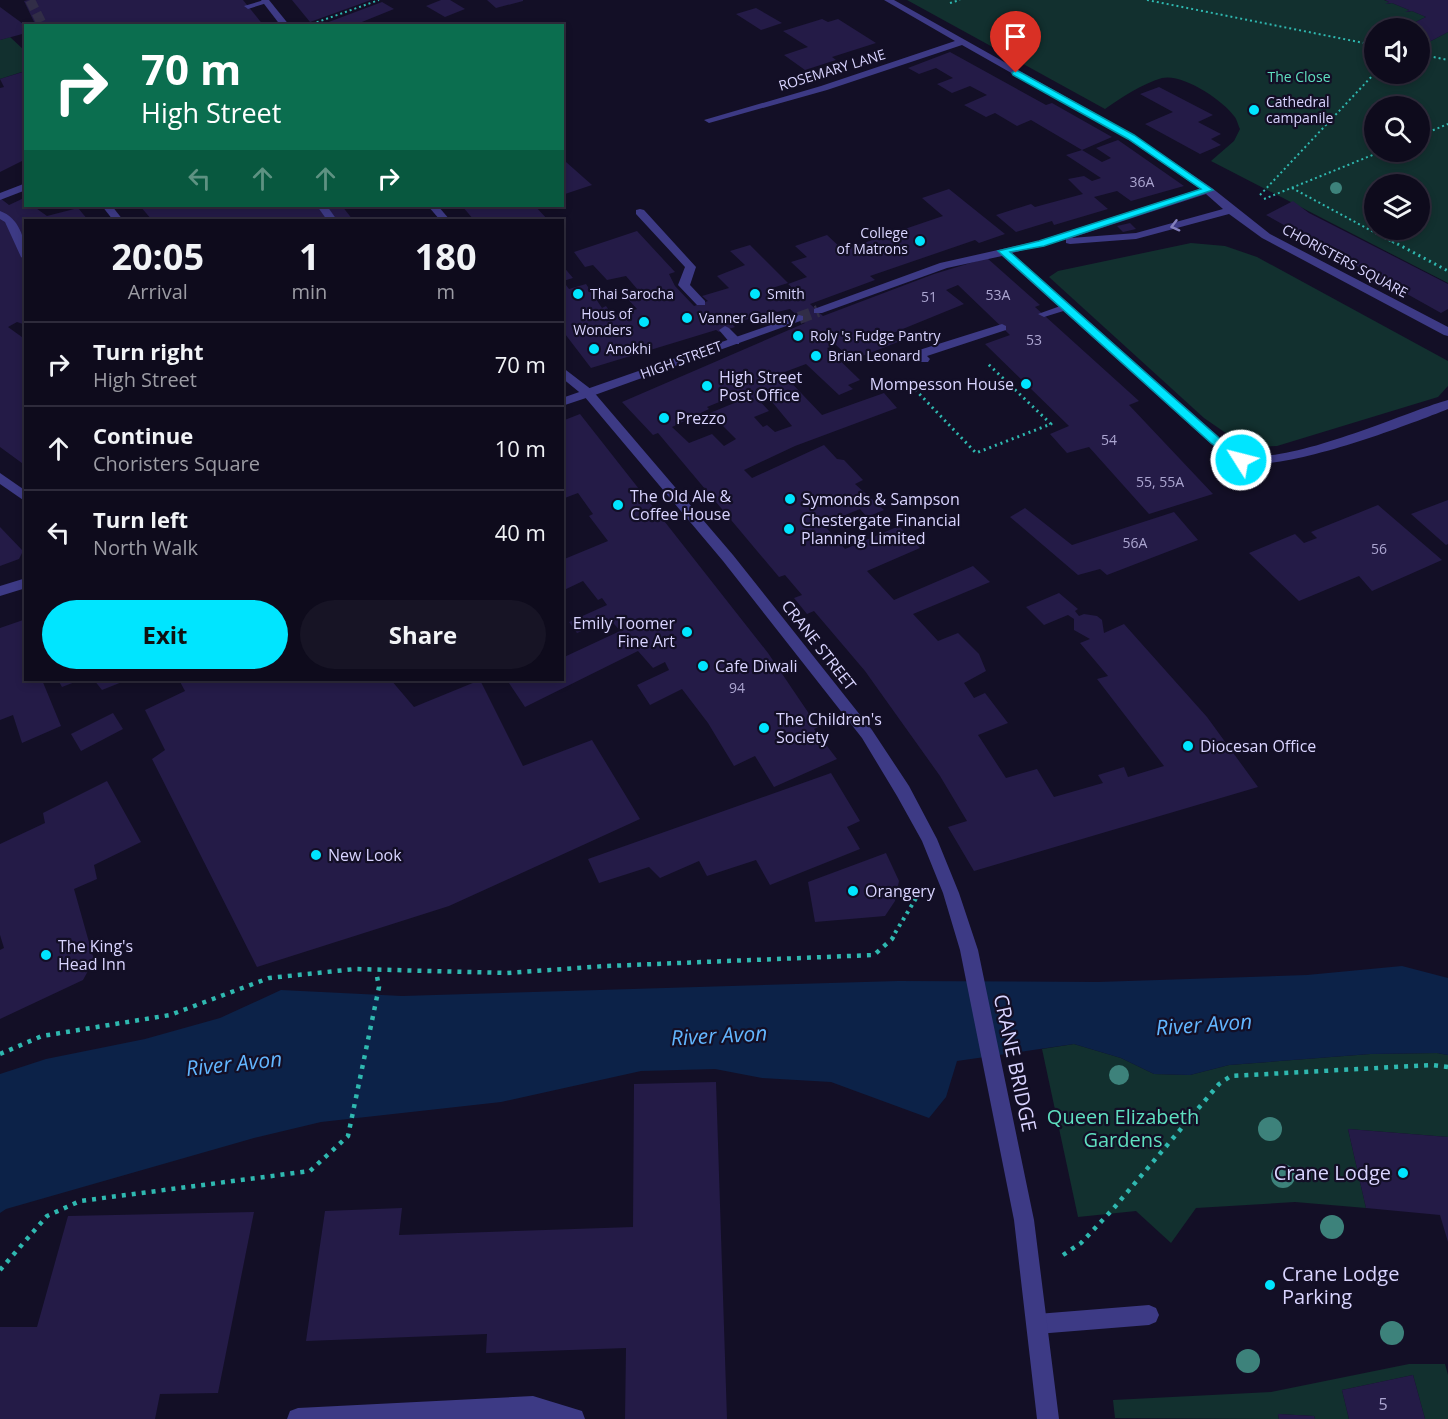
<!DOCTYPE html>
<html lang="en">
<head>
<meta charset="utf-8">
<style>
	:root { --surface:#0e0b1c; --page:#171425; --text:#f1f3f6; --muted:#9b9ba3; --line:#2e2b3b; --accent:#00e5ff }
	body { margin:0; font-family:"Open Sans",sans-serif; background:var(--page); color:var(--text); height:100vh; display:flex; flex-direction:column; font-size:22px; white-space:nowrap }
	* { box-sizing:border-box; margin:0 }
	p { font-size:20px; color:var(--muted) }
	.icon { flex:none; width:33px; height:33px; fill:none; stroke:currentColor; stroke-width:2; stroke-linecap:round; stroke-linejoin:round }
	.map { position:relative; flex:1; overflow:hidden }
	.panel { position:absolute; left:24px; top:219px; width:540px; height:462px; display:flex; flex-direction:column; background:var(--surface); border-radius:0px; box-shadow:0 3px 9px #0003,0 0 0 2px var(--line) }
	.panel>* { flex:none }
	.hud { position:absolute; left:24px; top:24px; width:540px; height:183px; border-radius:0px; box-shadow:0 3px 9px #0003,0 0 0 2px var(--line); background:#0b6e4f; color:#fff; overflow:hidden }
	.buttons { position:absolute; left:1364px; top:18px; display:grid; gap:12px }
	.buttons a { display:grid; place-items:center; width:66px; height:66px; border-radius:50%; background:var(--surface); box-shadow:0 3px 9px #0003,0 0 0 2px var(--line); font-size:30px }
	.pin { position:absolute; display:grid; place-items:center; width:51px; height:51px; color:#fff; margin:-62px -26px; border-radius:50% 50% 50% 0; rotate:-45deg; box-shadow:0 0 6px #0007 }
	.pin .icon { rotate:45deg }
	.me { position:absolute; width:66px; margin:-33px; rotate:306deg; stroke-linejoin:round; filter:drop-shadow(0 0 4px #0008) }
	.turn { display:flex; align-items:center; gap:21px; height:126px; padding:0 18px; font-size:27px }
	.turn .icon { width:78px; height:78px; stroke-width:2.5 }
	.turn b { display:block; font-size:42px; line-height:51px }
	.lanes { display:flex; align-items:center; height:57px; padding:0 18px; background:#0003; justify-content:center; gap:30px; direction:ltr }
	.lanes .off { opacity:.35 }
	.eta { display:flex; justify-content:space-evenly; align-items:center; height:102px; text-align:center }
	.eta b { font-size:36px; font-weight:700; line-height:42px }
	.button { display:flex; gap:12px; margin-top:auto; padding:12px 18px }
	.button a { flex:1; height:69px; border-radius:36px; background:var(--accent); color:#111; font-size:24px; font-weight:700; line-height:69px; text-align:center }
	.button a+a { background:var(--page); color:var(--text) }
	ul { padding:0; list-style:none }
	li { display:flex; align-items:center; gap:18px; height:84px; padding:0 18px; border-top:2px solid var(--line) }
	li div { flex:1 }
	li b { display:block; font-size:22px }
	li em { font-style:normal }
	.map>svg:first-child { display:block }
</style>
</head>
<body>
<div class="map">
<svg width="1448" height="1419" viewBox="0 0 1448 1419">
	<rect width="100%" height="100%" fill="#130f26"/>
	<g fill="#12302f" fill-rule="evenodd">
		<path d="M907 0H1384L1389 2 1386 4 1392 3 1409 10 1406 12 1412 11 1426 17 1403 28H1374V74H1419V38L1429 42 1448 32V283L1211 161 1234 141 1240 129C1238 125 1237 119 1234 116 1223 100 1182 73 1162 78 1142 84 1122 97 1105 109ZM1374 106H1419V152H1374ZM1374 184H1419V230H1374Z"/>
		<path d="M10 37 25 51V71L0 79V40Z"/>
		<path d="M1191 243 1225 246 1257 257 1448 361V386L1438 397 1277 446 1256 447 1233 438 1204 418 1049 277 1058 271Z"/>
		<path d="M1074 1044 1121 1058 1154 1074 1190 1075 1229 1065 1370 1054 1437 1053 1448 1055V1137L1348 1129 1366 1208 1295 1202 1196 1208 1171 1243 1136 1211 1078 1217 1042 1049Z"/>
		<path d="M1409 1364H1445L1448 1375V1419H1425L1413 1375 1342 1390 1349 1419H1315L1314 1416 1278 1414 1279 1419 1115 1418 1113 1400 1271 1392Z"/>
	</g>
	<path fill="#0c2248" d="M1402 966 1448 978V1055L1437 1053 1370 1054 1229 1065 1190 1075 1154 1074 1121 1058 1074 1044 957 1061 946 1097 929 1118 831 1082 762 1078 715 1069 641 1071 501 1102 321 1122 254 1138 6 1209 0 1213V1074L46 1059 145 1039 220 1018 281 990 402 996 898 981 1098 982 1307 975Z"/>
	<g fill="#241b47" fill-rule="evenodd">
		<path d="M28 0H243L264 26H36L24 1Z"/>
		<path d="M292 0H371L310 22Z"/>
		<path d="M441 0H450L465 9 445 17 426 6Z"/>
		<path d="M487 0H523V1L496 8Z"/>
		<path d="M1385 0H1448V32L1429 42 1419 38V28H1403L1426 17 1412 11 1405 12 1409 10 1392 3 1385 4 1389 2Z"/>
		<path d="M382 2 394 9 352 26H318Z"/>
		<path d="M0 7 26 26V33L0 40Z"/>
		<path d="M756 8 782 23 761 30 736 14Z"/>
		<path d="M822 19 828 22 838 19 876 43 832 57 836 60 805 70 784 55 808 47 783 31Z"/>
		<path d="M950 52 1046 105 1052 103 1112 137 1082 150 1031 120 1017 126 995 113 986 117 964 105 987 95 970 86 952 93 937 84 953 78 936 68 919 74 908 68Z"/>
		<path d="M26 71V159L0 172V88L4 87 0 79Z"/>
		<path d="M1159 87 1213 115 1198 122 1221 134 1211 139 1221 145 1200 154 1145 124 1173 112 1140 94Z"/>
		<path d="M1118 140 1184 186 1131 201 1117 191 1094 197 1108 209 1054 225 1052 221 1016 232 996 215 1031 204 1035 207 1083 194 1068 179 1084 176 1092 181 1101 178 1066 155 1082 150 1102 162 1111 158 1096 148Z"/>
		<path d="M566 162 592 185 562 195V164Z"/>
		<path d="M949 189 1005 234 979 243 975 240 870 276 875 280 810 304 823 316 934 274 987 258 1040 305 1035 307 1139 401 1129 405 1213 494 1149 514 1089 447 1067 453 1050 434 1069 426 985 344 1010 335 958 285 946 290 964 304 888 335 898 342 852 360 836 345 827 348 860 380 848 385 853 389 839 395 806 364 782 373 822 415 884 393 897 408 795 446 744 470 752 478 824 445 837 459 844 460 863 480 855 484 884 510 867 517 860 509 823 524 845 549 899 526 920 548 867 571 894 600 973 566 990 582 913 614 938 641 958 633 979 654 986 671 964 683 974 698 985 693 1008 723 978 735 1006 778 1037 769 1054 797 1103 783 1098 775 1124 767 1128 777 1164 766 1097 679 1108 676 1080 643 1090 639 1074 630V619L1068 615 1044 625 1026 607 1059 593 1078 609 1075 611 1079 616 1084 614 1097 616 1102 620 1104 633 1124 624 1207 717 1258 787 974 871 948 827 967 821 940 776 865 671 814 611 807 614 794 598 802 595 785 575 779 577 658 433 653 435 622 402 805 323 790 309 777 312 775 311 732 324 735 327 719 332 716 330 591 368 562 330V265L573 278 563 281 569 289 586 284 602 308 606 306 613 316 637 309 624 295 638 290 626 276 607 280 593 265 585 267 574 252 637 231 675 272 669 274 675 286 694 306 708 301 702 296 729 288 717 276 745 265 730 251 750 245 788 283 769 289 780 300 798 293 788 284 807 277 791 262 807 257 795 246 827 235 843 250 943 216 922 198ZM763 391 792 426 775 432 767 425 763 427 754 417 769 411 754 395ZM734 396 739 401 710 413 736 439 724 446 712 434 689 443 672 427 709 409 707 407Z"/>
		<path d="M0 198 9 205 24 198 26 206H33L47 216 78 208 88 220H26V325L17 322 8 327 26 340V466L0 447Z"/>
		<path d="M1293 201 1309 213 1448 284V309L1441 313 1266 215Z"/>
		<path d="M140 206H342L353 220H152Z"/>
		<path d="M462 206H535L548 220H474Z"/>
		<path d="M1130 223 1136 229 1123 232 1117 226Z"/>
		<path d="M580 414 768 653 818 727 814 729 837 759 774 787 755 756 734 766 708 723 682 689 650 705 637 685 669 670 665 662 653 668 638 651 525 707 509 683 516 680H562V658L620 631 610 619 577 633 569 622 607 605 602 598 598 600 583 581 562 591V560L608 541 589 516 593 514 578 493 562 499V421Z"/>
		<path d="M1448 500V544L1446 545 1411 514Z"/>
		<path d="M1378 505 1442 560 1372 591 1359 576 1299 601 1249 553 1295 534 1304 543 1317 538 1311 532Z"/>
		<path d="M1025 508 1072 545 1174 512 1198 540 1107 575 1100 569 1078 575 1010 517Z"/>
		<path d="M0 527 23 551 19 559 0 566Z"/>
		<path d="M26 619V680H42L61 726 22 743 13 715 0 720V628Z"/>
		<path d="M58 680H80L62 687Z"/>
		<path d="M94 680H127L102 690Z"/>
		<path d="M179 680H391L414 707 480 680 523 766 592 740 640 819 449 906 257 967 152 759 165 750 145 710 185 691Z"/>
		<path d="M113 713 123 729 81 751 71 734Z"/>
		<path d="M831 773 860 821 847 827 860 849 770 885 756 860 707 876 699 861 660 878 649 867 599 883 588 859Z"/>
		<path d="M107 781 141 842 94 865 97 879 74 889 94 960 83 980 0 1019V950L4 948 0 935V844L45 823 43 813Z"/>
		<path d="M886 853 899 881 895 901 885 916 815 922 808 882Z"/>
		<path d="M716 1082 727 1419H625L626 1348 486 1353 487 1334 306 1341 325 1211 402 1208 399 1235 633 1227 634 1084Z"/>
		<path d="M1348 1129 1448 1137V1242L1440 1215 1366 1208Z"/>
		<path d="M254 1212 218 1393 160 1394 155 1419H0V1327H37L68 1216Z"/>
		<path d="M1413 1375 1425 1419H1349L1342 1390Z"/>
		<path d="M1278 1414 1314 1416 1315 1419H1279Z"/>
	</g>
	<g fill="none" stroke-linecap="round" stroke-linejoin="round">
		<path stroke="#312d47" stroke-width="10" stroke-dasharray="10 4.5" stroke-linecap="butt" d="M30 0 43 26"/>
		<path stroke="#312d47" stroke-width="12" stroke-dasharray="12 6" stroke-linecap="butt" d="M799 318 818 311"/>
		<g stroke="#2fb8b0" stroke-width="2" stroke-dasharray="2 3" stroke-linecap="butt">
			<path d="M1147 0 1374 45"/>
			<path d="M950 3 960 0"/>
			<path d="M312 24 379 0"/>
			<path d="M1419 54 1448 60"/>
			<path d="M1419 136 1448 124"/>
			<path d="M1292 188 1394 243"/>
			<path d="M1260 195 1374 74"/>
			<path d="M1264 199 1380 152"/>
		</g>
		<g stroke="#2fb8b0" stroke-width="3" stroke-dasharray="2 4" stroke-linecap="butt">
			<path d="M1392 241 1448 271"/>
			<path d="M907 381 976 453 1051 424 986 362"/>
		</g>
		<path stroke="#2fb8b0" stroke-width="4" stroke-dasharray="3 4.5" stroke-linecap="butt" d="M895 933 918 895"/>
		<g stroke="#2fb8b0" stroke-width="4.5" stroke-dasharray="4 6" stroke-linecap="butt">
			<path d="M0 1054 42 1036 170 1015 269 978 355 969 507 973 606 966 874 955 892 939 896 932"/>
			<path d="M1063 1255 1081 1243 1113 1209 1219 1084 1231 1076 1431 1065 1448 1067"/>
			<path d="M0 1270 47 1216 80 1201 310 1171 348 1136 379 987 376 971"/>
		</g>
		<g fill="#3d3a85" fill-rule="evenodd">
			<path d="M264 0 270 2 248 9 244 6Z"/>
			<path d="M317 206H327L337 220H327Z"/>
			<path d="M640 209 644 210 696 267 690 285 705 301V305H697L678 285 685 267 636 214V210Z"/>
			<path d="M0 211C20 218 26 241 26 260L21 257 5 222 0 219Z"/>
			<path d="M1066 304 1070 305V309L1044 317 1038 314Z"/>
			<path d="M1002 324 1006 326V330L927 356 930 359 928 362H920L914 354 916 351Z"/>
			<path d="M725 326 729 328 739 338V344H731L719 330Z"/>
			<path d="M1149 1305 1156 1308 1159 1315 1156 1322 1149 1325 1037 1334 1030 1331 1027 1324 1030 1317 1037 1314Z"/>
		</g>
		<g fill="#3d3a85" fill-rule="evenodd">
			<path d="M26 183V190L0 200V193Z"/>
			<path d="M102 206H112L123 220H113Z"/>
			<path d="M588 389 592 390V396L562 406V398Z"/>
		</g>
		<g fill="#3d3a85" fill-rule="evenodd">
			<path d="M884 0H894L1134 135 1212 188 1270 234 1448 327V336L1444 335 1262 238 1229 214 1136 239 1070 244 1066 243V239L1012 253 1235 451C1271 474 1407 411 1448 400V409C1403 427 1287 471 1241 463 1229 461 1220 451 1211 444L1002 256 947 268 822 313H814V309L940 263 1038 241 1200 189 1128 139 962 45 827 90 709 123 704 120 821 86 955 41ZM1206 194 1223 209 1136 233 1071 238Z"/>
			<path d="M799 315 803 316V320L592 396 588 397 582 393 584 390Z"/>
			<path d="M533 1396 582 1411 585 1419H287L290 1411 298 1408Z"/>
		</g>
		<g fill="#3d3a85" fill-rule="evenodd">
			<path d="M261 0H269L290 26H281Z"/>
			<path d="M428 206H438L450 220H440Z"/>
			<path d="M562 367 592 390 733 555 872 730 909 786 937 839 959 893 978 950 1034 1220 1059 1419H1037L1014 1220 960 950 943 893 922 841 897 796 862 738 723 561 584 396 562 378Z"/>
			<path d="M0 473 26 491V502L0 484Z"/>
			<path d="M26 578V588L0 596V586Z"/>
		</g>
	</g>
	<g fill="#3d827b">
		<circle cx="1336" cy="188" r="6"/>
		<circle cx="1119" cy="1075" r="10"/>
		<circle cx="1270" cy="1129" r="12"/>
		<circle cx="1283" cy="1176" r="12"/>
		<circle cx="1332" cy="1227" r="12"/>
		<circle cx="1392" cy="1333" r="12"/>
		<circle cx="1248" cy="1361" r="12"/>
	</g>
	<defs><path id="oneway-chevron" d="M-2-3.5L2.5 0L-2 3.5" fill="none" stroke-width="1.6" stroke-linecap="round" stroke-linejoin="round" transform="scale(1.5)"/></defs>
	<use stroke="#837fbc" href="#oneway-chevron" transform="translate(1175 226) rotate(165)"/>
	<path fill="#00e5ff" stroke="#0095a6" stroke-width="1.5" d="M1016 70 1134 135 1213 190 1044 246 1010 252 1219 438 1245 457V462H1237L1211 443 998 251 1039 241 1201 189 1128 139 1013 75 1012 73Z"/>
	<g fill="#00e5ff" stroke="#130f26" stroke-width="2">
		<circle cx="1254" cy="110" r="6"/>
		<circle cx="920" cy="241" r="6"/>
		<circle cx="578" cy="294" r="6"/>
		<circle cx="755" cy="294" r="6"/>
		<circle cx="687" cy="318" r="6"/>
		<circle cx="644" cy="322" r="6"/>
		<circle cx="798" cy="336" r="6"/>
		<circle cx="594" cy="349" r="6"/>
		<circle cx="816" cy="356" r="6"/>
		<circle cx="1026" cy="384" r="6"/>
		<circle cx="707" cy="386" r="6"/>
		<circle cx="664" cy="418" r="6"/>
		<circle cx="790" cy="499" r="6"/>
		<circle cx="618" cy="505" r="6"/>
		<circle cx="789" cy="529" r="6"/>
		<circle cx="687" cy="632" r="6"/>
		<circle cx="703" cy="666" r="6"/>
		<circle cx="764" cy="728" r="6"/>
		<circle cx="1188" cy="746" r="6"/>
		<circle cx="316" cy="855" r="6"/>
		<circle cx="853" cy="891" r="6"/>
		<circle cx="46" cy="955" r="6"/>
		<circle cx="1403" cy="1173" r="6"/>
		<circle cx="1270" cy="1285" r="6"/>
	</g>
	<g text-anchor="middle" stroke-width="4.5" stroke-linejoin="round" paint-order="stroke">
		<g font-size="14" fill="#d9d4ff" stroke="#130f26">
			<text transform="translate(832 70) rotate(-17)" y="5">ROSEMARY LANE</text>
			<text transform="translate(1345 261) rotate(28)" y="5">CHORISTERS SQUARE</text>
			<text transform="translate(681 360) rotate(-20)" y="5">HIGH STREET</text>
		</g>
		<g font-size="14" fill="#5fe0c0" stroke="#130f26">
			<text x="1299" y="82">The Close</text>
		</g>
		<g font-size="14" fill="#d9d4ff" stroke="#130f26" text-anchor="start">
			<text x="1266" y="107">Cathedral<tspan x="1266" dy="16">campanile</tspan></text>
			<text x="908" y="238" text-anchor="end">College<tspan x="908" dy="16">of Matrons</tspan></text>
			<text x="590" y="299">Thai Sarocha</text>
			<text x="767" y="299">Smith</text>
			<text x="632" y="319" text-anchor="end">Hous of<tspan x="632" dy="16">Wonders</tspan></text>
			<text x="699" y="323">Vanner Gallery</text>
			<text x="810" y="341">Roly 's Fudge Pantry</text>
			<text x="606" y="354">Anokhi</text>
			<text x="828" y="361">Brian Leonard</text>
		</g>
		<g font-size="14" fill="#aca6d1">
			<text x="1142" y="187">36A</text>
			<text x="998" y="300">53A</text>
			<text x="929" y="302">51</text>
			<text x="1034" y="345">53</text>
			<text x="1109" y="445">54</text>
			<text x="1160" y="487">55, 55A</text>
			<text x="1135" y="548">56A</text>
			<text x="1379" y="554">56</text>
			<text x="737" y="693">94</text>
		</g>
		<g font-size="16" fill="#d9d4ff" stroke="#130f26" text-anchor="start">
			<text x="719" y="383">High Street<tspan x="719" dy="18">Post Office</tspan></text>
			<text x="1014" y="390" text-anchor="end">Mompesson House</text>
			<text x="676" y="424">Prezzo</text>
			<text x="630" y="502">The Old Ale &amp;<tspan x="630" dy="18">Coffee House</tspan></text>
			<text x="802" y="505">Symonds &amp; Sampson</text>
			<text x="801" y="526">Chestergate Financial<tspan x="801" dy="18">Planning Limited</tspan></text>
			<text x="675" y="629" text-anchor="end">Emily Toomer<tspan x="675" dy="18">Fine Art</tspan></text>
			<text x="715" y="672">Cafe Diwali</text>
			<text x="776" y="725">The Children's<tspan x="776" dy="18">Society</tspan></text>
			<text x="1200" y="752">Diocesan Office</text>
			<text x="328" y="861">New Look</text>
			<text x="865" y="897">Orangery</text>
			<text x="58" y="952">The King's<tspan x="58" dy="18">Head Inn</tspan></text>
		</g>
		<g font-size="16" fill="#d9d4ff" stroke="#130f26">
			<text transform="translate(819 645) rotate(52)" y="6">CRANE STREET</text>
		</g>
		<g font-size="16" fill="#aca6d1">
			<text x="1383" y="1410">5</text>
		</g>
		<g font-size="20" fill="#d9d4ff" stroke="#130f26">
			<text transform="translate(1015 1063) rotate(78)" y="7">CRANE BRIDGE</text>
		</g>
		<g font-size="20" fill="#5fe0c0" stroke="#130f26">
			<text x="1123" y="1124">Queen Elizabeth<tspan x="1123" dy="23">Gardens</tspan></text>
		</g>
		<g font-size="20" fill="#d9d4ff" stroke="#130f26" text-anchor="end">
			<text x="1391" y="1180">Crane Lodge</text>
			<text x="1282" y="1281" text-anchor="start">Crane Lodge<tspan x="1282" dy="23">Parking</tspan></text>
		</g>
		<g font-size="21" font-style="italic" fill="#62b6ff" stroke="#130f26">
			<text transform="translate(1204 1025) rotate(-4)" y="7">River Avon</text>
			<text transform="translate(719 1036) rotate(-3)" y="7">River Avon</text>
			<text transform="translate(234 1064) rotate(-6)" y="7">River Avon</text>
		</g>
	</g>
</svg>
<div class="buttons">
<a><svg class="icon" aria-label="sound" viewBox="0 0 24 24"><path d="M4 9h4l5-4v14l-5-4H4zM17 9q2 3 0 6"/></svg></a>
<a><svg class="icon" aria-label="search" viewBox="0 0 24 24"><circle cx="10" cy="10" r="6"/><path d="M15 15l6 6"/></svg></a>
<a><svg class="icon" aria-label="layers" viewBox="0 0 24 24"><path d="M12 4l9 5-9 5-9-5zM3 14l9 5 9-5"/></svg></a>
</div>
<div class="pin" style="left:1016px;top:73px;background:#d93025"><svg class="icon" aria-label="arrive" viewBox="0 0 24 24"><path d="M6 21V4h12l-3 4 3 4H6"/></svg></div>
<svg class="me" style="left:1241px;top:460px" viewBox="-20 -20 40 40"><circle r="17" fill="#00e5ff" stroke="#fff" stroke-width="3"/><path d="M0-11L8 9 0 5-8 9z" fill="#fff"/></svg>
<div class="hud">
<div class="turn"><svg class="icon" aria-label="right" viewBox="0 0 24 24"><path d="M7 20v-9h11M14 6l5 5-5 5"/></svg><div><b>70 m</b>High Street</div></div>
<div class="lanes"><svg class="icon off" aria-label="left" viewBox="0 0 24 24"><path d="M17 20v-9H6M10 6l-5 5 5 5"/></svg><svg class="icon off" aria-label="ahead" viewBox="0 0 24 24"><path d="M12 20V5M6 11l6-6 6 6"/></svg><svg class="icon off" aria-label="ahead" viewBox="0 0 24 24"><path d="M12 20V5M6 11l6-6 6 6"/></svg><svg class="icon" aria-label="right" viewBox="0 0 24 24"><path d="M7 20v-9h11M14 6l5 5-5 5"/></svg></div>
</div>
<section class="panel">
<div class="eta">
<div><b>20:05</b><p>Arrival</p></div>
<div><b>1</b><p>min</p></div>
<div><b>180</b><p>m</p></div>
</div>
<ul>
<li><svg class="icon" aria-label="right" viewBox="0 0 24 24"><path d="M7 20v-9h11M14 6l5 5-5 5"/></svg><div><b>Turn right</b><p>High Street</p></div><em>70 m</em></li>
<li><svg class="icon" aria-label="ahead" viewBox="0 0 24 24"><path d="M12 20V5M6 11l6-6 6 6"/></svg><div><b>Continue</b><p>Choristers Square</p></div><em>10 m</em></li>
<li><svg class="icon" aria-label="left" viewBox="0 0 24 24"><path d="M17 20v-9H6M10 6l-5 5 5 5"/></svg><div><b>Turn left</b><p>North Walk</p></div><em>40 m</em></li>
</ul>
<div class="button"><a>Exit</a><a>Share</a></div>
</section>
</div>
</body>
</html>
